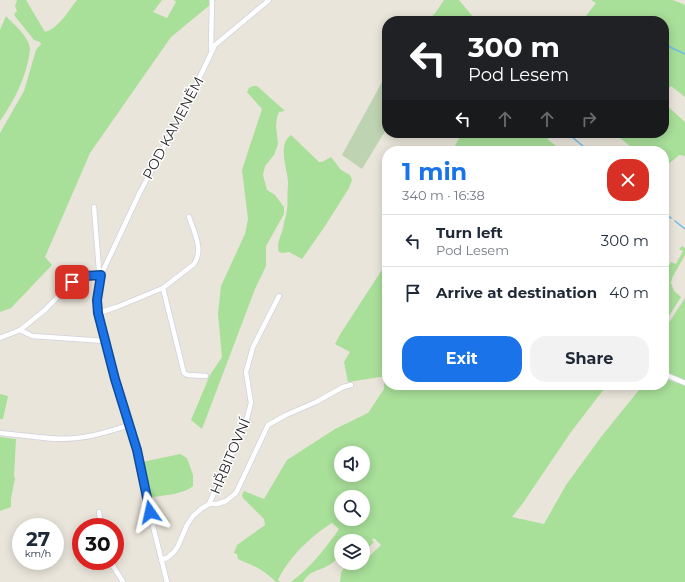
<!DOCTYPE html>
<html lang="en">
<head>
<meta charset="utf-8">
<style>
	:root { --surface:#fff; --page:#f2f2f3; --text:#1f2937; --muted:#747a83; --line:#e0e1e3; --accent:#1a73e8 }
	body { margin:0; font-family:Montserrat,sans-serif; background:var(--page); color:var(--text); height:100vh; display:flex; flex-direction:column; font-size:15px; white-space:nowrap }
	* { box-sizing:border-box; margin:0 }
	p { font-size:13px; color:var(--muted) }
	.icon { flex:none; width:22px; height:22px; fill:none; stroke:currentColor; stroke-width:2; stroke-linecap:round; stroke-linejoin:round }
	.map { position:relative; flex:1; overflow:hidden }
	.sheet { position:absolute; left:382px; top:146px; width:287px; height:244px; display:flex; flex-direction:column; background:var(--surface); border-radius:16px; box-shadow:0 2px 10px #0003 }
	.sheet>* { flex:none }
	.top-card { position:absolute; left:382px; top:16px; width:287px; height:122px; border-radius:16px; box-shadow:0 2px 10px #0003; background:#202124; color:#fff; overflow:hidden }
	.fabs { position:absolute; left:334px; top:446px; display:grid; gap:8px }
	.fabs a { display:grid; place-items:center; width:36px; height:36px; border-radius:50%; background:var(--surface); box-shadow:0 2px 10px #0003; font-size:20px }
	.speed { position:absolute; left:12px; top:518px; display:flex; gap:8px; font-size:20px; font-weight:700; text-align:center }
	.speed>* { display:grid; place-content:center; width:52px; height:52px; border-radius:50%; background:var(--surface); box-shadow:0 2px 10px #0003; line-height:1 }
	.speed small { font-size:10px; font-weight:400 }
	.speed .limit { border:6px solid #d22; background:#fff; color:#111 }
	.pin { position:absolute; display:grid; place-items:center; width:34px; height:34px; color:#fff; margin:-17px; border-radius:8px; box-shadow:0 2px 6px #0006 }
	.me { position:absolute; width:44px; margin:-22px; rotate:349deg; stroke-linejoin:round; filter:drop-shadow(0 0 3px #0008) }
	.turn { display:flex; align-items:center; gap:14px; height:84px; padding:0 20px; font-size:18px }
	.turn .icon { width:52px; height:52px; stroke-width:2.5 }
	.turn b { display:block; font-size:28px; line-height:34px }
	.lanes { display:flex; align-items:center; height:38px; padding:0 20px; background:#0003; justify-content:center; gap:20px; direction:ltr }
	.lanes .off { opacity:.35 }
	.round { display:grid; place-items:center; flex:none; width:42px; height:42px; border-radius:16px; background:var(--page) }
	.head { display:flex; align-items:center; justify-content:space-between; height:68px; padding:0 20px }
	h1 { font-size:24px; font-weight:700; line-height:30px; color:var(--accent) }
	.action { display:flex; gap:8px; margin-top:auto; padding:8px 20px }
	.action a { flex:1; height:46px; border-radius:16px; background:var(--accent); color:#fff; font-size:16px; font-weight:700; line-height:46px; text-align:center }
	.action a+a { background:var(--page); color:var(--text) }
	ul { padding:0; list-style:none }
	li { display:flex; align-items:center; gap:12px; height:52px; padding:0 20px; border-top:1px solid var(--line) }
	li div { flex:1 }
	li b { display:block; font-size:15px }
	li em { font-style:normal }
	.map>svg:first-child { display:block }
</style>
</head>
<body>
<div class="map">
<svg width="685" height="582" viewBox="0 0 685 582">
	<rect width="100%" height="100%" fill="#eae5da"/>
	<g fill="#a8df99" fill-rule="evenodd">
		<path d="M17 0H26L45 32C59 28 69 10 77 0H162L153 12 167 18 176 2 174 0H216L171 37 90 153 45 257 52 265 11 308 0 312V133L24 91 36 50 41 44 40 42 34 40 14 15 15 13 17 11 15 6Z"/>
		<path d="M444 0H459L474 18 475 21H428L436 12Z"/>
		<path d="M591 0H673L685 5V97L671 86 664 93V21H582L596 3Z"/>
		<path d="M6 16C14 25 30 37 30 50 27 75 15 100 0 121V30Z"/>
		<path d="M253 86H257L285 111 279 112 277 117 276 126 278 144 274 155 265 166 263 175 267 190 275 195 284 207V214L266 246V266L255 289 202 429 191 420 210 375 222 357 218 314 221 286 245 234 248 219 242 170 262 109 247 92 249 88Z"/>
		<path d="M664 103 685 122V156L679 155 664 168V151H636L620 138 616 133H664Z"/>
		<path d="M462 133H561L547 139 563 151H452Z"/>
		<path d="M291 135 319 162H322L331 157 341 170 350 175 352 180 349 188 325 226 302 259 289 252 282 253 279 252C276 243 281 237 283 228 284 222 286 216 287 210 288 202 287 194 288 185 289 171 276 146 291 135Z"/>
		<path d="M587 146 606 151H565L567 149Z"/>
		<path d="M682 246 685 248V255L672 278 671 283 674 291 681 297 664 324V274L671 262 676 264 683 251 679 249Z"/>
		<path d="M387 262V376L348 382 344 362 350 352 335 344 341 333Z"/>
		<path d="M685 298V381L664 372V330Z"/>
		<path d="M664 377 674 382 685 385V582H340L341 573 347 563H358L360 565 381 545 374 538 372 540 374 542 363 553V541H341V554C337 558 334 563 329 565 318 572 311 569 303 582H291C311 567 325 549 339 529L332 523C311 536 289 557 278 580L280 582H276C261 568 256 567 238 559L237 554 234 553 237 545 265 525 264 519 243 498 242 495 244 491 264 499 287 460 335 429 368 413 384 389V380H387V385H607L571 432 523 503 512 517 544 524 566 485 601 437 643 385H664ZM341 453H363V475H341ZM341 497H363V519H341Z"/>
		<path d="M0 394 8 396 3 419H0Z"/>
		<path d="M0 437 16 439 14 476 15 478 11 499V507L0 511Z"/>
		<path d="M180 454 187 458 193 475V486C187 493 159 497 150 497L142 463 147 461Z"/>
	</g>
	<path fill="#bed3b2" d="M387 73V128L362 169 342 155Z"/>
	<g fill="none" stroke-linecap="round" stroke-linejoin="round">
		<g stroke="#71bbe9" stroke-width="1.5">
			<path d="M664 43 670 47 685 54"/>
			<path d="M567 133 589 151"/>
			<path d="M664 214 671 218"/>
			<path d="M675 221 685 229"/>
		</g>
		<defs>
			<g id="minor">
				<path d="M211 49 212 0"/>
				<path d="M94 207 99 270 101 275"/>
				<path d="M163 288 184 373 188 375 206 376"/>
				<path d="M98 313 117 307 163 288 194 264C204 250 194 232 189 217"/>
				<path d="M20 330 32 336 105 341"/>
				<path d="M0 338 20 330 45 310 72 282 86 276 101 275"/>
				<path d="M664 374 685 383"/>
				<path d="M0 433C25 435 52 441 76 438 95 437 112 430 130 425"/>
				<path d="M209 504 246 422 251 403 246 372 253 347 279 296"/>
				<path d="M99 512 101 527"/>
				<path d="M161 560 167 558 174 552 178 546 187 525 193 516 201 509 209 504H217L226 501 236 493 268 425 286 415 316 402 343 387 351 385"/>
				<path d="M110 561 123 582"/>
				<path d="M167 582 153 526 137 450 115 379 98 313 97 300 101 275 140 192 186 106 215 45 269 0"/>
			</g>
		</defs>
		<use href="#minor" stroke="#d0d1e1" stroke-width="6"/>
		<use href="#minor" stroke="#fff" stroke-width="4.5"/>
	</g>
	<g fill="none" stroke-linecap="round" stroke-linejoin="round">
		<defs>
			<path id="route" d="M72 282 86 276 101 275 97 300 98 313 115 379 137 450 150 512"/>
		</defs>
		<use href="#route" stroke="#114b97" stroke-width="10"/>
		<use href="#route" stroke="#1a73e8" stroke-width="7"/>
	</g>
	<g text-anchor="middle" stroke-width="3" stroke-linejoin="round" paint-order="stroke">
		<g font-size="14" fill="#282828" stroke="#fff">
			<text transform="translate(173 128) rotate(-62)" y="5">POD KAMENĚM</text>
			<text transform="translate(230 456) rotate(-67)" y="5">HŘBITOVNÍ</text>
		</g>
	</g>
</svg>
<div class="fabs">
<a><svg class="icon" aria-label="sound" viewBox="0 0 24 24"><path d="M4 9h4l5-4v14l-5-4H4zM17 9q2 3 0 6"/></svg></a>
<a><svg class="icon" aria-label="search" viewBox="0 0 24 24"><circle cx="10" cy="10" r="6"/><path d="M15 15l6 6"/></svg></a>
<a><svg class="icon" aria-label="layers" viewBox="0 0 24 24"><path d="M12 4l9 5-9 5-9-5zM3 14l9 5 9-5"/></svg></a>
</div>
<div class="speed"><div>27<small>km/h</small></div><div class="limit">30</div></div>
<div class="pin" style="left:72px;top:282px;background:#d93025"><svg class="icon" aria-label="arrive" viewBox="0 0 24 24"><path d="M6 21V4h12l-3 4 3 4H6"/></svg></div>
<svg class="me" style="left:150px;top:512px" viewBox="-20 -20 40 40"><path d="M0-17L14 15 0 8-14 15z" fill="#1a73e8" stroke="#fff" stroke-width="4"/></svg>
<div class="top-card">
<div class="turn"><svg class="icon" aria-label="left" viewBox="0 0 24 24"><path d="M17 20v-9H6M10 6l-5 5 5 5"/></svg><div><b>300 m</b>Pod Lesem</div></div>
<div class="lanes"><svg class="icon" aria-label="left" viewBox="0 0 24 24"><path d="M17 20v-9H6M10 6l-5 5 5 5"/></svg><svg class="icon off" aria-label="ahead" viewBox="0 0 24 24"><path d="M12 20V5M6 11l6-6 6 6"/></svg><svg class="icon off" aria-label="ahead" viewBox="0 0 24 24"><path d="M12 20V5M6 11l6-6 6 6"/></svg><svg class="icon off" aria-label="right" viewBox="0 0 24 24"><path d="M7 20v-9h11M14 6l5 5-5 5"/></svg></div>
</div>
<section class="sheet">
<div class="head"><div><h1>1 min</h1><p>340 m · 16:38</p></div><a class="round" style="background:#d93025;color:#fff"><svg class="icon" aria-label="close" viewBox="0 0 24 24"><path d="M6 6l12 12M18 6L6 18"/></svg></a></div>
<ul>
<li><svg class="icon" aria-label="left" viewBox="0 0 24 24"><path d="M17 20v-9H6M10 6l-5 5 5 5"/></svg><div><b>Turn left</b><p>Pod Lesem</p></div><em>300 m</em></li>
<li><svg class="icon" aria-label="arrive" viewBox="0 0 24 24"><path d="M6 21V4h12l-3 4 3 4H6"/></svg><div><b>Arrive at destination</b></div><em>40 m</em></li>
</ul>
<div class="action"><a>Exit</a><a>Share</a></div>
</section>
</div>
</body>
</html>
